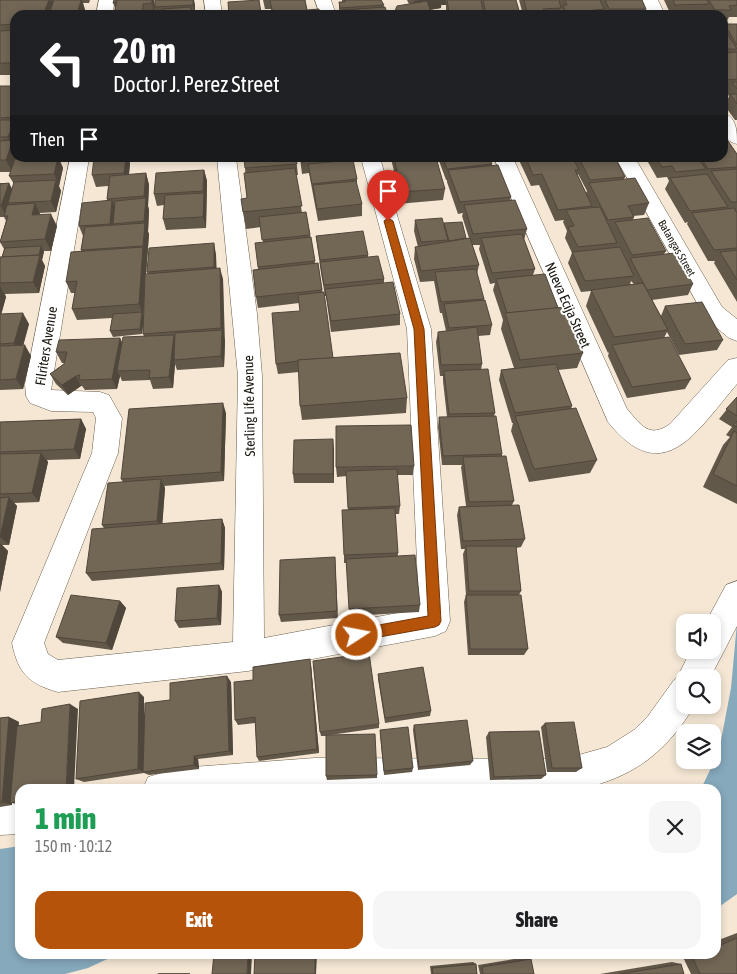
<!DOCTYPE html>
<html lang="en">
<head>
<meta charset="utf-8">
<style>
	:root { --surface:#fff; --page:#f6f6f6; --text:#202124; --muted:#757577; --accent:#b45309 }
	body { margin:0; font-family:"Asap Condensed",sans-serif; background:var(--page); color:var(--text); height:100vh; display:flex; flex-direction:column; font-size:19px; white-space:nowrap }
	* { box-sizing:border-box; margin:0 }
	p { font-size:16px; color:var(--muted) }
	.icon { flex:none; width:28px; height:28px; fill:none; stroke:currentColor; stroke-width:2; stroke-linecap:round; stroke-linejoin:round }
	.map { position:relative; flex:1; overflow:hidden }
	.details { position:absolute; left:15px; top:784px; width:706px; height:175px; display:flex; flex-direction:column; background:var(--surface); border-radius:15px; box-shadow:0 2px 8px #0003 }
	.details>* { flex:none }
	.banner { position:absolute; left:10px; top:10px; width:718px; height:152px; border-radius:15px; box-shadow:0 2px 8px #0003; background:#202124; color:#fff; overflow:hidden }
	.tools { position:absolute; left:676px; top:614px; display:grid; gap:10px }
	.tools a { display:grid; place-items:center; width:45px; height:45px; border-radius:10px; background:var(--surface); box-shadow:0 2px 8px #0003; font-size:25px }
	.pin { position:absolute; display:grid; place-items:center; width:42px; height:42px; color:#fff; margin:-51px -21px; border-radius:50% 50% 50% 0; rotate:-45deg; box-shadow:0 0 5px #0007 }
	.pin .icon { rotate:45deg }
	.me { position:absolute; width:55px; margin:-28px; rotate:79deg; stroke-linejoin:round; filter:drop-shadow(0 0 4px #0008) }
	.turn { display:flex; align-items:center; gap:18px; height:105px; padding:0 20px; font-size:22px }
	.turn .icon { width:65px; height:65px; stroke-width:2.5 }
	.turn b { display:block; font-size:35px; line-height:42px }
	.then { display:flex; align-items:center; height:48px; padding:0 20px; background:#0003; gap:10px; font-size:19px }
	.round { display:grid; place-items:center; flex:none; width:52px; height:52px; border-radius:15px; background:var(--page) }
	.headline { display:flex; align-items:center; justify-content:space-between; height:85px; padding:0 20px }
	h1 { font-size:30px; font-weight:800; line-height:38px; color:#1e9e55 }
	.cta { display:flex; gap:10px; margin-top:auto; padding:10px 20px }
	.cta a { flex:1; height:58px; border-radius:15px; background:var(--accent); color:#fff; font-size:20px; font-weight:800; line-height:58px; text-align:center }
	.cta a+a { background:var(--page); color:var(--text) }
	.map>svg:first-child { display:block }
</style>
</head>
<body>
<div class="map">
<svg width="737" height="974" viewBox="0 0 737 974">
	<rect width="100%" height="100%" fill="#f5e7d4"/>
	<g fill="#86a9bc">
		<path d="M737 623V894L716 909V789H701L719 751 731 688Z"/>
		<path d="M20 846V954H118L88 968 65 974H0V849Z"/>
	</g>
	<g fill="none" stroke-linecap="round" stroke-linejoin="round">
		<defs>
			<g id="street">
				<path d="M99 0H115L112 15H96Z"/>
				<path d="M204 0H220L222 15H206Z"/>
				<path d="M315 0H331L336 15H320Z"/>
				<path d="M642 0H658L665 15H649Z"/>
				<path d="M722 113C737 116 737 131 737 144 721 140 722 126 722 113Z"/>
				<path d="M70 158H89L51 390 100 392 109 395 122 418 118 453 44 643 48 654 58 660 233 642 238 376 217 158H236L257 314 262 376 264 638 419 609 407 329 361 158H380L431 329 450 621 446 631 435 636 248 671 58 692C29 684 18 673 12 643L92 453 96 418 93 412 51 411 30 403 26 396 25 384Z"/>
				<path d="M494 158H513L627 409C641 425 649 439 670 424L728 360 737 358V384C698 429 664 492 608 422Z"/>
				<path d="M616 158H635L722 307 737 319V341L729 338 706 319Z"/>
			</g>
			<g id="secondary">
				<path d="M737 581V626L710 678H685V705H695C666 752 636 776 581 789H143L148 777 179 768 315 758 551 759 575 756 607 747 634 730 648 716 674 680 677 678 691 650H712V622H706L726 585Z"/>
				<path d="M20 798V834L0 835V799Z"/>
			</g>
		</defs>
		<use href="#street" stroke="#6a5f4e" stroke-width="1"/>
		<use href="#secondary" stroke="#6a5f4e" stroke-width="1"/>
		<use href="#street" fill="#fff" fill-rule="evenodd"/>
		<use href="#secondary" fill="#fff" fill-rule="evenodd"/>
	</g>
	<g fill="#625849" fill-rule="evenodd">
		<path d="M0 0H90L89 3H83L85 10 83 15H15V75H0Z"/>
		<path d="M114 0H154L155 5V0H194L195 15H156L155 9V15H114L115 8 113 3Z"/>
		<path d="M259 0 261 15H229Z"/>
		<path d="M263 0H305L307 10 320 15H272L271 9H265Z"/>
		<path d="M342 0H381L388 15H339V2H342Z"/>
		<path d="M407 0H516L520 14V15H446V5H441V8L430 10 432 15H395V11L409 4Z"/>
		<path d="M519 0H642L646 9 645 15H604L603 14V15H561L562 11 561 9 560 15H523Z"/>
		<path d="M664 0H737V17H729L727 21H722V15H707L706 13 705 15H671Z"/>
		<path d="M724 24H737V120H735L725 106 729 96 727 94 728 90 722 91V26L723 27Z"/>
		<path d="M0 86H15V158H17L16 159 59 158 63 168 59 186 61 191 56 212 40 213V215L57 226 51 251H44L42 260 45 266 39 293 5 294 6 297 1 314 29 324 23 345 31 356 23 389 0 390V257H2L4 249 0 242 6 221 4 217H0V183H9L12 189 14 184 9 176 11 172H0Z"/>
		<path d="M722 125 728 133 726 137 737 154V302L714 263 715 261H708L687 224 688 222 685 223 665 189 669 181 667 177 657 178 648 162 650 158H722Z"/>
		<path d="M156 158H202V160L157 162Z"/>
		<path d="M296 158 298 175H296L302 213 306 212 315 263H318L333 358 407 398 406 413 302 420 300 406 299 372 278 374 276 364 300 311 299 303 258 308 256 297 258 267 263 242 261 227 246 229 243 212 247 198 245 168Z"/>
		<path d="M300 158H353V163L357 179V187L362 204V216L318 221 309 173 302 174Z"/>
		<path d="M389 158H436L445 189 443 200 397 204 393 183V171H394L391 159H390Z"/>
		<path d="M438 158H489L492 164V166L511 197 510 201 527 229 524 240 535 269 533 275 558 308 583 353 577 368 558 370 572 406 571 409 597 460 590 473 529 482 511 431 513 423H512L499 380 501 370 514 368 501 329 503 320 493 290 495 283 490 284 479 249 480 245H472L479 265 477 274 484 300 492 325 490 335 478 336 482 364 481 370 495 413 494 416 502 454V456L514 501 512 505 525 539 521 547 516 548 521 591 519 595 528 649 524 655H468L464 602 466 595 463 554 465 549H461L457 515 459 507 466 506 461 467 462 465H442L438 427 439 417H447L443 381V376H440L436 342 438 332 446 331 442 313H440L434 281 420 282 414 259 415 247H418L414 231 415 220 444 225 466 238H469L462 216 463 213 458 214 447 182V180H446Z"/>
		<path d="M518 158H615L625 177 624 179 649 203 644 215 633 216 634 217 633 220 666 251 664 254 693 284 688 295 652 300 661 316 665 306 723 340 717 350 679 355 667 332 664 338 691 379 685 389 627 398 608 356 609 352 608 353 586 306 591 291 581 292 568 263 572 253 565 238 567 231 563 222 564 220 555 221 539 185 531 186ZM578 174 587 191 586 193 578 176ZM631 281 634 284 630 285Z"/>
		<path d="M130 163 129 175 146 173 149 185 148 206 149 210 148 232 149 234 146 274H148L147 272 216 254V268L223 279 225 341 224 367 177 370 175 364 173 388 153 389 150 380 122 381 120 376 117 389 85 390 82 386H81L68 395 56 384 50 374 64 364 65 363H62L56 352 120 338 122 343 144 336 143 334 145 297 142 334 113 337 110 331 112 318 77 320 72 309 75 293H71L66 282 81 251 83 236 79 226 107 200 108 186 96 187 92 175Z"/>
		<path d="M204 170 207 181 206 228 166 230 163 219 164 205 157 206 154 194Z"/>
		<path d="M316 236 368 255V257L384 279V283L400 314V325L331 332 326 296H325L321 273Z"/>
		<path d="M737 397V504L703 487 723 445 730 437 726 435 732 427 719 419Z"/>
		<path d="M226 413 224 481 164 486 165 488 162 524 222 519 225 528 224 570 92 581 86 573 104 528 102 525 123 482 121 479Z"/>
		<path d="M81 419 86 429 80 459 47 460 48 462 39 502 14 503 17 506 9 545H2L8 551 0 592V422Z"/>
		<path d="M334 449V483H294L293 474Z"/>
		<path d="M414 466 413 475H397L400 506 399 514H395L398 556 420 605 419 612 350 616 347 563H344V555L348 510 347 476 337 477 336 467Z"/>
		<path d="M335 557 338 618 281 622 279 615Z"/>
		<path d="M219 585 222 592 221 625 179 628 175 621Z"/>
		<path d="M120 601 126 608 112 650 63 643 56 637Z"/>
		<path d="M311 665 319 753 259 761 257 757 255 723 238 725 235 720 253 680Z"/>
		<path d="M378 674 431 711 430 716 385 723 378 679Z"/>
		<path d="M231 682 233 755 198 759 199 769 149 775 144 773 84 782 76 779 144 697V714L170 700Z"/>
		<path d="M78 709 20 789V805L12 803V805L0 807V718L9 717 19 722 18 726 41 722Z"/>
		<path d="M545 723 582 768 576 772H547L541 727Z"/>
		<path d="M379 724V728L330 735 377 775V778L327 780 326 776V736H321L320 732Z"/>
		<path d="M414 725 473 761 470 765 418 770 413 730Z"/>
		<path d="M380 730 413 768 412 772 384 775 380 734Z"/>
		<path d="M489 732 546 775 541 779 490 780 486 737Z"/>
		<path d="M737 933V974H691L682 955 684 954H716V941Z"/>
		<path d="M527 957 531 959 534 974H480L478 965Z"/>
		<path d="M473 962 476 964 477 974H431L430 966Z"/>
		<path d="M672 962 681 964 684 974H600Z"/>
		<path d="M159 973H190V974H157Z"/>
	</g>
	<g fill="#50473c">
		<path d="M49 0H52L56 12 49 14 50 15H43Z"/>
		<path d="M81 0H82L85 10 83 15H77V14Z"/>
		<path d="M152 0H154L155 14 152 3Z"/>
		<path d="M193 0H194L195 5V15L193 5Z"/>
		<path d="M420 0H442L441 8 414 12V1Z"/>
		<rect x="442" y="0" width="4" height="5"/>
		<path d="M15 120V158H17L12 172 6 160 12 144 8 137Z"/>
		<path d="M58 158 63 168 59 186 54 174Z"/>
		<path d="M126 158H128L130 163 128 184 124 173Z"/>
		<path d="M204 170 207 181 206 228 203 217Z"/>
		<path d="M146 173 149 185 148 206 149 210 148 232 144 221 146 200 144 196Z"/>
		<path d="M56 180 61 191 56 212 51 201Z"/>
		<path d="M9 183 15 195 8 203 10 208 6 216 1 206Z"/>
		<path d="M112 200 116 211 113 224 114 228V235L110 224Z"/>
		<path d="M35 203 40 215H32Z"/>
		<path d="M51 214 57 226 51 251 45 239Z"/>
		<path d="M145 223 149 234 143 315 139 304Z"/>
		<path d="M214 243 216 254 217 278 214 267Z"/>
		<path d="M41 246 44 252 42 260 45 266 39 293 33 282Z"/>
		<path d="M220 268 223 279 224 338 221 328Z"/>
		<path d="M0 286 6 297 0 319Z"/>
		<path d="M142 312 144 317 142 334 140 329Z"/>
		<path d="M23 313 29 324 21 354 14 343Z"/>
		<path d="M222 330 225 341 224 367 221 356Z"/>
		<path d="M174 335 177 346 174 360 175 364 173 388 169 377Z"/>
		<path d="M120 338 125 349 117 371 120 376 117 389 112 379Z"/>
		<path d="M25 345 31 356 23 389 16 379Z"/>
		<path d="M76 376 81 386 68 395 62 385Z"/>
		<path d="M223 403 226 413 224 481 221 472Z"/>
		<path d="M81 419 86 429 80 459 74 449Z"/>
		<path d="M333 439 334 449V483L333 474Z"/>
		<path d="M41 453 48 462 39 502 32 493Z"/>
		<path d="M161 479 165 488 162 530 157 521Z"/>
		<path d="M9 497 17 506 9 545 0 537Z"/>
		<path d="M222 519 225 528 224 570 221 563Z"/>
		<path d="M0 543 8 551 0 592Z"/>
		<path d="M219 585 222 592 221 625 217 618Z"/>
		<path d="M120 601 126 608 112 650 106 643Z"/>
		<path d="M310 659 311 665 319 753 317 749Z"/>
		<path d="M227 676 231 682 233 755 229 751Z"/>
		<path d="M139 692 144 697V772H143L138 769Z"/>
		<path d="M70 704 78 709 74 789H66Z"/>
		<path d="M9 717 19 722 12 802 10 803H12V805L2 802Z"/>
		<path d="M194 756 198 759 199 769 194 765Z"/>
		<path d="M248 954H252L251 974H247Z"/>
		<path d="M315 954H317L316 974H315Z"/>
	</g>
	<g fill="#726655" stroke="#50473c">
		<path d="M0 0H49L43 15H15V24L0 25Z"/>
		<path d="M54 0H81L77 14 81 13V15H56L57 13 49 14Z"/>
		<path d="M114 0H117L116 2 113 3Z"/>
		<path d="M117 0H152V3L143 4V10L130 12 154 10 153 15H114Z"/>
		<path d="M155 0H193V5L155 7Z"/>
		<path d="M259 0 261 13 229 15 228 2Z"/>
		<path d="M270 0H305L307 10 319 9 320 15H273Z"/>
		<path d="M345 0H381L384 5 340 8 339 2H345Z"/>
		<path d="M447 0H481L483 12H449Z"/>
		<path d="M483 0H516L520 14H486Z"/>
		<path d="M524 0H559L561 8 543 9 545 13H527Z"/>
		<path d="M565 0H600L604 9 566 13 563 5H567Z"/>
		<path d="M605 0H642L646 9H609Z"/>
		<path d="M673 0H707L709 4 675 5Z"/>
		<path d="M709 0H737V5L729 6 731 10H715Z"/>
		<path d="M427 1 432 15H396L395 11 397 6Z"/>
		<path d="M191 7V15H162V9Z"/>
		<path d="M385 7 388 15H346L344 10Z"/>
		<path d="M724 24H737V45Z"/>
		<path d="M722 26 737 49H722Z"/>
		<path d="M15 30V63H0V31Z"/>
		<path d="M737 52V79L725 80 722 76V53Z"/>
		<path d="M732 82H737V89Z"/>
		<path d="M0 86H15V90L12 98H15V117L0 118Z"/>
		<path d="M730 94H737V104Z"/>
		<path d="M0 120H15L8 137H0Z"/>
		<path d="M722 125 728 133H722Z"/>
		<path d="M722 136H724L737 154V167L708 169 701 158H722Z"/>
		<path d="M13 140 6 160H0V141Z"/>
		<path d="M41 158H58L54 174 9 176 15 159Z"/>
		<path d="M94 158H126L124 173 92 175Z"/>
		<path d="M244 158H296L297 164 245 168Z"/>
		<path d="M300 158H353L301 162Z"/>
		<path d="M394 158H436L445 189 398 192 393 171H397Z"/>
		<path d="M443 158H489L492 164 447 169Z"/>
		<path d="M526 158H573L579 170H575L592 206 558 210 542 174 533 175Z"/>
		<path d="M579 158H615L625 177 590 180Z"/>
		<path d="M656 158H698L706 169 676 172 672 166 662 167Z"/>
		<path d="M353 160 357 179 312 184 308 164Z"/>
		<path d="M498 165 511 197 460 202 448 170Z"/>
		<path d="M295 168 302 206 243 212 241 199 247 198 244 173Z"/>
		<path d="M737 169V202H731L711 171Z"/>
		<path d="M204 170 203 191 154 194 156 173Z"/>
		<path d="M146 173 144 196 107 199 110 176Z"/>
		<path d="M707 174 728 207 690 211 670 178Z"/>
		<path d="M635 178 649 203 628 206 634 217 608 220 589 183Z"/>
		<path d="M56 180 51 201 8 203 14 182Z"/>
		<path d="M356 181 362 204 317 209 313 185Z"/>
		<path d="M9 183 1 206H0V184Z"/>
		<path d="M204 193 203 217 163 219 165 195Z"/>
		<path d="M146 198 144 221 113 224 115 201Z"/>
		<path d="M112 200 110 224 79 226 82 203Z"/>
		<path d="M515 200 527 229 473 234 464 205Z"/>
		<path d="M35 203 32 215 51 214 45 239 0 242 8 216H4L7 205Z"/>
		<path d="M600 207 617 243 578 247 568 227 574 226 566 210Z"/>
		<path d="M734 208 737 213V248L714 250 692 213Z"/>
		<path d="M306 212 310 235 262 240 259 217Z"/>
		<path d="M442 218 448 240 421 242 415 220Z"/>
		<path d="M648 218 666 251 632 255 615 222Z"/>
		<path d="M462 222 466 238 449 241 444 223Z"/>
		<path d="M145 223 143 246 81 250 85 227Z"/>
		<path d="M363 231 368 255 320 260 316 236Z"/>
		<path d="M522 234 535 269 492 273 481 238Z"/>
		<path d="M311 237 315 261 258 267 255 243Z"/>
		<path d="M470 238 479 265 421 271 415 247Z"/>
		<path d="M214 243V267L147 272 149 248Z"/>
		<path d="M41 246 39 255 2 257 5 248Z"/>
		<path d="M143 247 139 304 72 309 77 281 66 282 71 252Z"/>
		<path d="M620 247 634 276 585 281 572 252Z"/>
		<path d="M737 250V280L720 252Z"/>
		<path d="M675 253 693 284 647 290 630 258Z"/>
		<path d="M40 255 33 282 0 283V257Z"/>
		<path d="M378 256 384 279 324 285 320 262Z"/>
		<path d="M318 263 322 290 256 297 253 270Z"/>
		<path d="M220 268 221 328 143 334 145 274Z"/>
		<path d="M476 269 484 299 441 302 435 272Z"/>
		<path d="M545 274 558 308 507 313 496 279Z"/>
		<path d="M393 282 400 314 331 321 325 289Z"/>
		<path d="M643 283 668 330 614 337 591 290Z"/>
		<path d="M324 292 333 358 298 360V361L276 364 272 313 300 311 298 295Z"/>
		<path d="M485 300 492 325 449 328 444 304Z"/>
		<path d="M702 302 723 340 685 344 665 306Z"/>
		<path d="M565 307 583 353 520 360 505 313Z"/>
		<path d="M142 312 140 329 110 331 113 314Z"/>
		<path d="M23 313 14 343 0 344V314Z"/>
		<path d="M477 327 482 364 441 365 438 332Z"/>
		<path d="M222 330 221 356 174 360 175 333Z"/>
		<path d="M174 335 169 377 149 378 150 370 117 371 123 337Z"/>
		<path d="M669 337 691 379 632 387 612 345Z"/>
		<path d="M120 338 112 379 79 380 80 375 76 376 62 385 50 374 64 364 67 352H56L59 340Z"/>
		<path d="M25 345 16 379 0 380V346Z"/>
		<path d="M400 353 407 398 300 406 298 360Z"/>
		<path d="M556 364 572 406 515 413 501 370Z"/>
		<path d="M488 369 495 413 449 414 444 371Z"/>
		<path d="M737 397V416L726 409Z"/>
		<path d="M223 403 221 472 121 479 129 409Z"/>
		<path d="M576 408 597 460 534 469 515 416Z"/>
		<path d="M496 416 502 454 443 456 439 417Z"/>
		<path d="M81 419 74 449 0 452V422Z"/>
		<path d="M737 421V427L733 425Z"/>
		<path d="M411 425 414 466 336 467V426Z"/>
		<path d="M734 431 737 433V486L713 474Z"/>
		<path d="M333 439V474H293L294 440Z"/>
		<path d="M41 453 32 493 0 494V454Z"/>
		<path d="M506 456 514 501 469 502 463 457Z"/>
		<path d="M397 469 400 506 348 508 346 471Z"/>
		<path d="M161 479 157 521 102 525 108 483Z"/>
		<path d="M9 497 0 537V498Z"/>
		<path d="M519 505 525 539 463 541 459 507Z"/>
		<path d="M395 508 398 553 344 555 342 510Z"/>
		<path d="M222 519 221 563 86 573 92 529Z"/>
		<path d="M466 546H516L521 591H469Z"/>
		<path d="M415 555 420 605 349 609 346 559Z"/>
		<path d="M335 557 337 611 279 615 280 560Z"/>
		<path d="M219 585 217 618 175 621 177 588Z"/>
		<path d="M71 595 120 601 106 643 56 637Z"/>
		<path d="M466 595H521L528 649H470Z"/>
		<path d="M369 653 379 724 320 732 313 661Z"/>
		<path d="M310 659 317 749 257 757 255 717 235 720 234 682 253 680V667Z"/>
		<path d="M423 667 431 711 385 718 378 674Z"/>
		<path d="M227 676 229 751 194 756V765L143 772 145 703 170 700V683Z"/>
		<path d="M139 692 138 769 76 779 80 701Z"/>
		<path d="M70 704 66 789H20V801L10 803 17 726 41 722 42 709Z"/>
		<path d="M9 717 2 802H0V718Z"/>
		<path d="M467 720 473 761 419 767 414 725Z"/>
		<path d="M574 722 582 768H552L545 723Z"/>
		<path d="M408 727 413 768 384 771 380 730Z"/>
		<path d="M539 731 546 775 494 777 489 732Z"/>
		<path d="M375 734 377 775 326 776V735Z"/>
		<path d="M737 938V974H700L692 956 698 954H716V947Z"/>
		<path d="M214 954H248L247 974H212Z"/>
		<path d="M255 954H315V974H254Z"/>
		<path d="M531 959 534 974H483L482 967Z"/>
		<path d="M476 964 477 974H433L432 968Z"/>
		<path d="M681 964 684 974H620Z"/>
	</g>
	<path fill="#b45309" stroke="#753606" d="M388 218 393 221 424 329 441 621 439 625 435 627 357 641 353 640 351 635 353 631 357 629 428 616 414 329 384 221Z"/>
	<g text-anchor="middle" stroke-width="4" stroke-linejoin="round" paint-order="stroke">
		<g font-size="11" fill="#1c1710" stroke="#fff">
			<text transform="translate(677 248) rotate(60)" y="4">Batangas Street</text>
		</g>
		<g font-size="14" fill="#1c1710" stroke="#fff">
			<text transform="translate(568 305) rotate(66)" y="5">Nueva Ecija Street</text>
			<text transform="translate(46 346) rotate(-81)" y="5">Filriters Avenue</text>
			<text transform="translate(249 406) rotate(-91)" y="5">Sterling Life Avenue</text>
		</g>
	</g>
</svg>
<div class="tools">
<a><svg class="icon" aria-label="sound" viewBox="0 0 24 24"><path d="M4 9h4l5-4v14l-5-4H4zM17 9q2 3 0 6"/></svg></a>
<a><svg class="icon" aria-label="search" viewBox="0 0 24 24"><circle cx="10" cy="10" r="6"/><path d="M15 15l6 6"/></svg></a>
<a><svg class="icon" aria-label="layers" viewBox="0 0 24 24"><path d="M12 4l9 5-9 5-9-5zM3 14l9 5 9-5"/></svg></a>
</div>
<div class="pin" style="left:388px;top:221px;background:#d93025"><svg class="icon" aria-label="arrive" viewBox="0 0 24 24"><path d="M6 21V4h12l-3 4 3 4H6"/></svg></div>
<svg class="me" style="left:357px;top:635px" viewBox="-20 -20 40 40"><circle r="17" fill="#b45309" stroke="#fff" stroke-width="3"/><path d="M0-11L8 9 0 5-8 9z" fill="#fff"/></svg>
<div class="banner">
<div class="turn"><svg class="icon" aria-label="left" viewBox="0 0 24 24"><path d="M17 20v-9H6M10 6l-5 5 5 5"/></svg><div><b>20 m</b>Doctor J. Perez Street</div></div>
<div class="then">Then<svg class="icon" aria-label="arrive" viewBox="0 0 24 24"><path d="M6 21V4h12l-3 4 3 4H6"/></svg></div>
</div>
<section class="details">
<div class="headline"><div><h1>1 min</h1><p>150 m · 10:12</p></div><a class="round"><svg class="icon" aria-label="close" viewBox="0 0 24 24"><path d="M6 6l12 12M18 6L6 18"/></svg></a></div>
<div class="cta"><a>Exit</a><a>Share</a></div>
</section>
</div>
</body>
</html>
